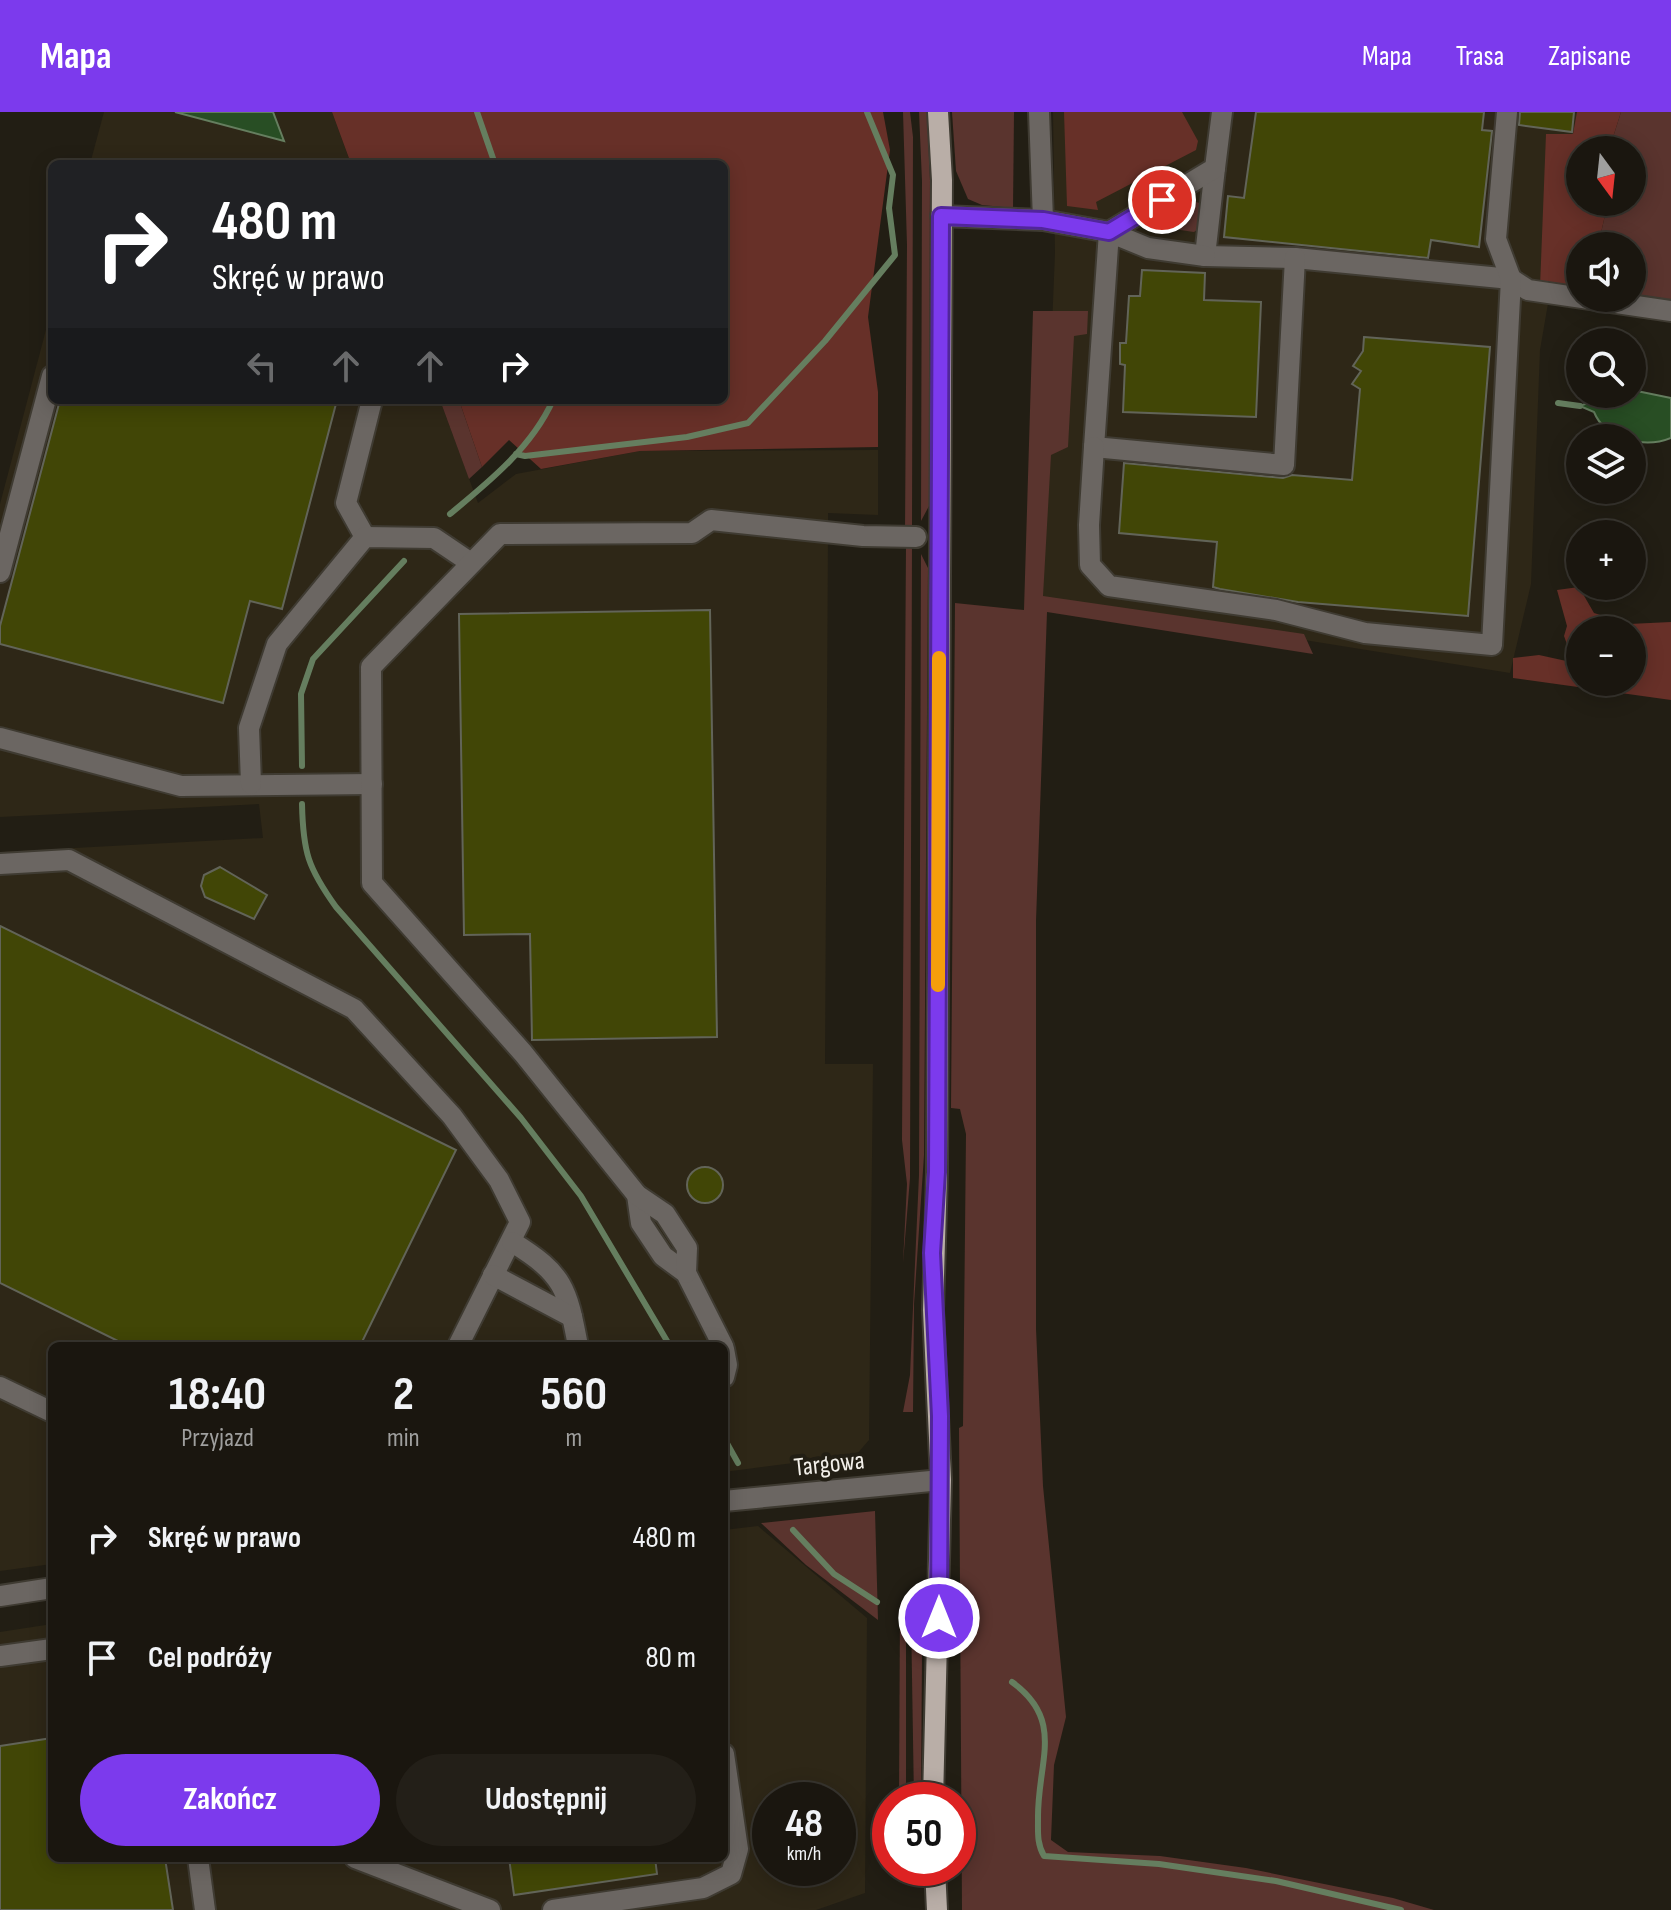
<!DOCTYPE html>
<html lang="pl">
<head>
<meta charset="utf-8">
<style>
	:root { --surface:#1a160f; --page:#231f18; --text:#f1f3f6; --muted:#9f9f9e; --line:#38352f; --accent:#7c3aed }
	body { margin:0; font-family:"Sofia Sans Condensed",sans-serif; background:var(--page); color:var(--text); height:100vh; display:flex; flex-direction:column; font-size:30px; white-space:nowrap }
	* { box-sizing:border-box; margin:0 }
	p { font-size:26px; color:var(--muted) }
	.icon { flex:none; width:44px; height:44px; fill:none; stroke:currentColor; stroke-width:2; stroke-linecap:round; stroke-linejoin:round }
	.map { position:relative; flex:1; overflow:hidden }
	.drawer { position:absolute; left:48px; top:1230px; width:680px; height:520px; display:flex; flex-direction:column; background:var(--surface); border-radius:12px; box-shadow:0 4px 20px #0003,0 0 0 2px var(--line) }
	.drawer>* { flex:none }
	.banner { position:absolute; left:48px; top:48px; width:680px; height:244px; border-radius:12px; box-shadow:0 4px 20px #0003,0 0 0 2px var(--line); background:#202124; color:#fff; overflow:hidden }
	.needle { width:52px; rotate:165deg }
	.buttons { position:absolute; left:1566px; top:24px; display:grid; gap:16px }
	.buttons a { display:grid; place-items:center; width:80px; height:80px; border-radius:50%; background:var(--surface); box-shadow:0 4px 20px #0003,0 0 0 2px var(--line); font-size:40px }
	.speed { position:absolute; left:752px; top:1670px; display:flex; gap:16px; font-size:40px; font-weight:700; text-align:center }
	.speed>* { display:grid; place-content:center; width:104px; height:104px; border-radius:50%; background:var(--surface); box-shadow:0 4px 20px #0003,0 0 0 2px var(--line); line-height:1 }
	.speed small { font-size:20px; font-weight:400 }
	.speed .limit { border:12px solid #d22; background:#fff; color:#111 }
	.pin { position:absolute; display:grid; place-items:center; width:68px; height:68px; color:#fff; margin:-34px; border:4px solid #fff; border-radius:50%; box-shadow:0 2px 8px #0007 }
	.me { position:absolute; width:88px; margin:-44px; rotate:0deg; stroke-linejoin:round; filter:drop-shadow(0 0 6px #0008) }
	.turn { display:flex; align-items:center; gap:28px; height:168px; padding:0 32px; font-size:36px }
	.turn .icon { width:104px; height:104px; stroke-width:2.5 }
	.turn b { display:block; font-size:56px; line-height:68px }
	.lanes { display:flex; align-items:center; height:76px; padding:0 32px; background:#0003; justify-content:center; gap:40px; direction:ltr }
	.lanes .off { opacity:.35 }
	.eta { display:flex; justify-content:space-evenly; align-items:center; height:136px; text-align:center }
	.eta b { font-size:48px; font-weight:700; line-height:56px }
	.primary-button { display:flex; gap:16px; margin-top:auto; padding:16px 32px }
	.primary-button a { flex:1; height:92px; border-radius:48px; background:var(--accent); color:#fff; font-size:32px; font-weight:700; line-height:92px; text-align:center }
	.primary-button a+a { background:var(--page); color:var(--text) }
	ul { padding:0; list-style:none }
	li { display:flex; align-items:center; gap:24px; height:120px; padding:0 32px }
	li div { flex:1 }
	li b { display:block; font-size:30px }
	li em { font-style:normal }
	header { display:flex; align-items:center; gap:48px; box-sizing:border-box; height:112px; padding:0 40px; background:var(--accent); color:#fff }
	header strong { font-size:38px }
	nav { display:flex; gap:44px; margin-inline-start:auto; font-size:28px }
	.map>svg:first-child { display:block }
</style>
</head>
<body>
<header>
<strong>Mapa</strong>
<nav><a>Mapa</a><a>Trasa</a><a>Zapisane</a></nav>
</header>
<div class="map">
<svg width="1671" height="1798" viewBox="0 0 1671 1798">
	<rect width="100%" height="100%" fill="#221e14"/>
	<g fill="#2e2717" fill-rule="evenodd">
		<path d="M104 0H332L351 52H90Z"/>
		<path d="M1053 0H1581L1540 238 1531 472 1510 561 1041 486 1055 141Z"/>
		<path d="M52 195V288H440L478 391 516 362 640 339 878 338V403L828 401V421L825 952H873L869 1328 856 1343 724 1360V1234H52V1452L0 1459V740L263 726 259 692 0 705V392Z"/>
		<path d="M758 1414 867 1506 865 1781 816 1798H0V1520L52 1512V1746H724V1418ZM770 1688H838V1756H770Z"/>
	</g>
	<g fill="#5a342e">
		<path d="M903 0H910L913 25 912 418H905L907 133Z"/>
		<path d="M919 0H927L930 68 929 394 921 409 922 69Z"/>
		<path d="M952 0H1014L1013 96 982 93 968 87 956 59Z"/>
		<path d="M1621 0H1671V192L1632 186V134H1598L1608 90H1632V38H1609Z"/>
		<path d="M1187 88 1200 91 1198 117 1194 120 1159 115V103Z"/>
		<path d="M1033 199H1088L1087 222 1074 224 1068 335 1051 343 1043 484 1304 522 1313 542 1047 500 1036 809V1217L1043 1374 1066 1605 1054 1653 1051 1728 1068 1740 1160 1744 1246 1756 1393 1786 1434 1798H962L959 1316 963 1314 966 1022 960 997 951 996 955 491 1024 498Z"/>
		<path d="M440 288H459L482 355 469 367Z"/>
		<path d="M906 432H912L910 1066 903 1151 907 1072 902 1028Z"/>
		<path d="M921 442 928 456 924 1043 914 1192 913 1300H903L910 1263 919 1063Z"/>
		<path d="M875 1399 878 1508 806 1453 761 1411Z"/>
		<path d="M900 1490 906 1520V1688H899Z"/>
		<path d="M916 1501 922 1539 921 1688H914L911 1503Z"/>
	</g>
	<g fill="#673028">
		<path d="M332 0H883L890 38 868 205 878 280V335L640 339 541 357 509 328 482 355 459 288H724V52H355L350 49Z"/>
		<path d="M1064 0H1182L1198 29 1196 38 1096 90 1098 98 1067 94Z"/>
		<path d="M1577 0H1621L1609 38H1580V90H1608L1598 134H1580V177L1540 175 1546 22H1573Z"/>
		<path d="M1579 475 1594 501 1629 512 1671 510V588L1513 566V546L1539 543 1580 552V570H1632L1636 541 1632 540V518H1580V536L1568 535 1564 524 1567 514 1557 478Z"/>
	</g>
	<g fill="#284e24" stroke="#657e5f" stroke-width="2">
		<path d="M175 0H273L284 29Z"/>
		<path d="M1632 278 1671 286V326C1644 337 1605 327 1594 300L1580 294 1609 282H1632Z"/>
	</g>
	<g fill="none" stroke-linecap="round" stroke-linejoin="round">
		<g stroke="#657e5f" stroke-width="6">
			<path d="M477 0 495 52"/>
			<path d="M1558 291 1580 294"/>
			<path d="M516 342 525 344 687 325 748 311 825 229 895 143 889 96 893 63 867 0"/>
			<path d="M450 402C489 370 532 335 553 288"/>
			<path d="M302 654 301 582 313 547 404 449"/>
			<path d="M302 692C303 740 308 756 336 795L521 1006 581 1084 670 1234"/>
			<path d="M724 1326 738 1351"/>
			<path d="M793 1418 834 1462 877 1490"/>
			<path d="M1012 1570C1066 1609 1037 1650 1038 1707 1038 1721 1037 1732 1044 1744L1159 1752 1276 1769 1401 1798"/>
		</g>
	</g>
	<g fill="#414606" stroke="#626458" stroke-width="2">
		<path d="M1256 0H1484L1482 18 1492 19 1479 135 1431 128 1428 146 1224 125 1228 84 1244 86Z"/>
		<path d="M1520 0H1574L1572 20 1519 13Z"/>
		<path d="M1142 158 1205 161 1204 188 1261 190 1256 305 1123 300 1125 253 1120 252V231H1126L1129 184H1140Z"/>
		<path d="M1364 225 1490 235 1468 504 1298 490 1220 477 1213 475 1217 430 1119 421 1124 351 1283 366 1292 363 1352 368 1360 277 1352 272 1361 259 1353 254 1363 239Z"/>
		<path d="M60 288H337L282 497 250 489 223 591 0 532V514Z"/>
		<path d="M710 498 717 925 532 928 530 822 464 823 459 502Z"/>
		<path d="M220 755 267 783 254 807 205 785 201 774 204 763Z"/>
		<path d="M0 814 456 1038 360 1234H128L0 1171Z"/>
		<circle cx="705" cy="1073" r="18"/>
		<path d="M52 1626V1746H165L173 1798H0V1634Z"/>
		<path d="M509 1746H655L657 1762 514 1783Z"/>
	</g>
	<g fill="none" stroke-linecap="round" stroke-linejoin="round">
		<defs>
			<g id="minor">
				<path d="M1039 0 1043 108"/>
				<path d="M1215 56 1205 144 1295 146 1511 167 1528 178 1671 199"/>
				<path d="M941 104 1043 108 1109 120 1215 56 1222 0"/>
				<path d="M1205 144 1148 136 1109 120 1094 335 1284 353 1295 146"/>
				<path d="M1094 335 1089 413 1090 453 1109 474 1276 498 1365 521 1492 533 1511 167 1496 127 1507 0"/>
				<path d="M365 425 346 391 372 288"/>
				<path d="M0 460 52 264"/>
				<path d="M0 626 181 674 372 672"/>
				<path d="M251 672 249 616 277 532 365 425 434 426 471 451"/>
				<path d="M0 752 69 748 354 897 452 1004 499 1068 520 1110 458 1234"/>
				<path d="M637 1083 641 1111 663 1144 686 1161 723 1234"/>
				<path d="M512 1130C564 1162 567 1176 578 1234"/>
				<path d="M686 1161 687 1136 665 1102 637 1083 523 941 372 771 371 555 500 422 692 421 711 408 863 424 916 425"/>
				<path d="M493 1163 572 1205"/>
				<path d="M724 1237 727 1253 724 1265"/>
				<path d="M0 1275 52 1300"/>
				<path d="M724 1389 941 1368"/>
				<path d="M0 1484 52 1476"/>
				<path d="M0 1544 52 1537"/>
				<path d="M198 1746 205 1798"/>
				<path d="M355 1746 490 1798"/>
				<path d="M553 1798 703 1776 731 1762 738 1737 724 1642"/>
			</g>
			<g id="major">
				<path d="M933 1688 941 1368 933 1198 937 1060 942 68 938 0"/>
				<path d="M935 1756 937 1798"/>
			</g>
		</defs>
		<use href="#minor" stroke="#3f3b32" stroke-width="24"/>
		<use href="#major" stroke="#3f3b32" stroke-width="24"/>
		<use href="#minor" stroke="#6b6662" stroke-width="20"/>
		<use href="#major" stroke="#b9aea7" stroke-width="20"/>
	</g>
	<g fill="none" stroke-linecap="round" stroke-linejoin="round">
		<defs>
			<path id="route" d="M939 1506 940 1304 932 1141 937 1060 941 104 1043 108 1109 120 1162 88"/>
		</defs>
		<use href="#route" stroke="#51269a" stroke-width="20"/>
		<use href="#route" stroke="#7c3aed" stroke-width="14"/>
		<path stroke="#f59e0b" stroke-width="14" d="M938 873 939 546"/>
	</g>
	<g text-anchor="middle" stroke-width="8" stroke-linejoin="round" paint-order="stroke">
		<g font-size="26" fill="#f2efe9" stroke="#221e14">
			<text transform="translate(829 1351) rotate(-6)" y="9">Targowa</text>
		</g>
	</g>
</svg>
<div class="buttons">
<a><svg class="needle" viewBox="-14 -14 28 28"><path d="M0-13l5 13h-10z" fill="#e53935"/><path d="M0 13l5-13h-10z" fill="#9f9f9e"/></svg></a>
<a><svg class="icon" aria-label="sound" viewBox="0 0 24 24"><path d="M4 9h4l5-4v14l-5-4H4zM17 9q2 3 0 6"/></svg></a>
<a><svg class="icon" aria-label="search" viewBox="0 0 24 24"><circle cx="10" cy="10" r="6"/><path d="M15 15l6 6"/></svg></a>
<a><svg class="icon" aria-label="layers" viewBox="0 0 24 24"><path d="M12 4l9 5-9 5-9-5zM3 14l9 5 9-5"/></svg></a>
<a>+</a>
<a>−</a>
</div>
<div class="speed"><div>48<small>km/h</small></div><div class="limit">50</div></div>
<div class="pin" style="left:1162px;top:88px;background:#d93025"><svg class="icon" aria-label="arrive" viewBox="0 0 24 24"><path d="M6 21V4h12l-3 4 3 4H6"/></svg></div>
<svg class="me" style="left:939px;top:1506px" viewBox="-20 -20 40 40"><circle r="17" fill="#7c3aed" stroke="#fff" stroke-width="3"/><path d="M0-11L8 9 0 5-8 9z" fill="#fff"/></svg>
<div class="banner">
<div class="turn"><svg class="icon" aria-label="right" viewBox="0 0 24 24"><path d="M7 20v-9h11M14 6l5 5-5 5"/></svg><div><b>480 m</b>Skręć w prawo</div></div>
<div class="lanes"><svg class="icon off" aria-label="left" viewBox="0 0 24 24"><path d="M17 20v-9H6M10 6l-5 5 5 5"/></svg><svg class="icon off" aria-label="ahead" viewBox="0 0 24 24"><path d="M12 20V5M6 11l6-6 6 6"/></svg><svg class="icon off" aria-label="ahead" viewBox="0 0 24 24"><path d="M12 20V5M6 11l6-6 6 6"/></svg><svg class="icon" aria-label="right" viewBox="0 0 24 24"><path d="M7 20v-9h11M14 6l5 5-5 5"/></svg></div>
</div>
<section class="drawer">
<div class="eta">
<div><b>18:40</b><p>Przyjazd</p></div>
<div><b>2</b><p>min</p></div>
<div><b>560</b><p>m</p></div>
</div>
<ul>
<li><svg class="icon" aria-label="right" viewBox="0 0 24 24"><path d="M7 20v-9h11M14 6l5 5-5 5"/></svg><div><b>Skręć w prawo</b></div><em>480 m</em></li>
<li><svg class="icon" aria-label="arrive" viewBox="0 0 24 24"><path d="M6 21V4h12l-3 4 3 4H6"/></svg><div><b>Cel podróży</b></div><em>80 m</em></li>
</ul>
<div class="primary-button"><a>Zakończ</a><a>Udostępnij</a></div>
</section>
</div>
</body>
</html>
